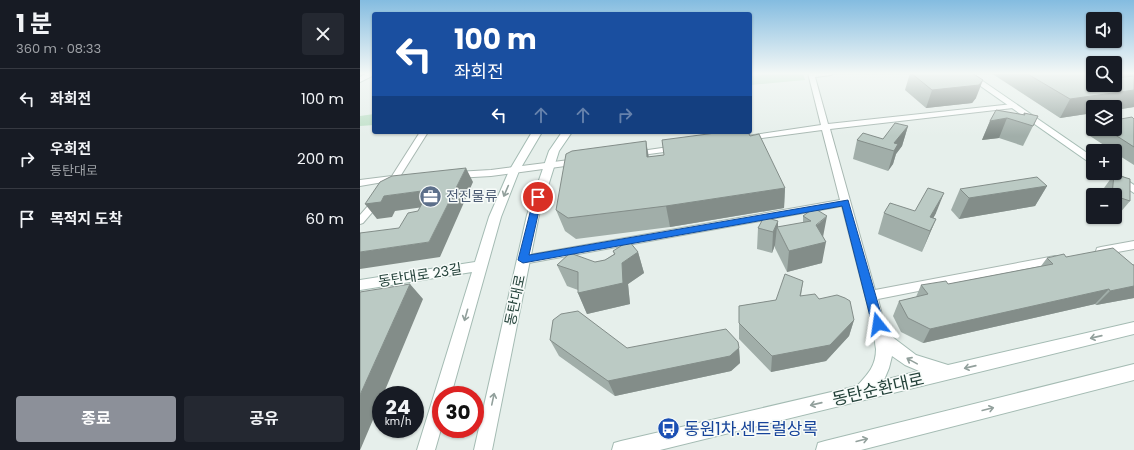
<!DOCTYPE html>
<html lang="ko">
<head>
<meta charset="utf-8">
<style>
	:root { --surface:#171b24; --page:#242831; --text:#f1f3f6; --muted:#9ea1a6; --line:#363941; --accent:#8c9099 }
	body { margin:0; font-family:Poppins,"Noto Sans KR",sans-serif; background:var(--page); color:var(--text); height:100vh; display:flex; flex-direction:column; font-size:15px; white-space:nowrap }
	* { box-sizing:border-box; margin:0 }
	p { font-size:13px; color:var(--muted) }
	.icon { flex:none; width:22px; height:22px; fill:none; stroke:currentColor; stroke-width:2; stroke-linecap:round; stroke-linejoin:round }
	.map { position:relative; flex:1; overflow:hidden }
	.side { display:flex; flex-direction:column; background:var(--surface); width:360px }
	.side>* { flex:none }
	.guide { position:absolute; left:12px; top:12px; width:380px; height:122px; border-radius:4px; box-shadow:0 1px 3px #0004; background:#1a4fa0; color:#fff; overflow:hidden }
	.tools { position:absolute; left:726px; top:12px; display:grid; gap:8px }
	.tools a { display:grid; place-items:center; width:36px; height:36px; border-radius:4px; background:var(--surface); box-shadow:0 1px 3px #0004; font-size:20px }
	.speed { position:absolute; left:12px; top:386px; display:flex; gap:8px; font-size:20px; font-weight:700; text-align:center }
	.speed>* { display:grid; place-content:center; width:52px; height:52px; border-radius:50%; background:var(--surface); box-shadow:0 1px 3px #0004; line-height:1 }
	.speed small { font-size:10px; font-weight:400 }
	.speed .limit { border:6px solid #d22; background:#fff; color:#111 }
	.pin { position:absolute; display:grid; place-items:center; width:34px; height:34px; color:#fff; margin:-17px; border:2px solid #fff; border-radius:50%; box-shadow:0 1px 4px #0007 }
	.me { position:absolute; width:44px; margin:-22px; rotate:345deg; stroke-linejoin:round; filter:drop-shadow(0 0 3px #0008) }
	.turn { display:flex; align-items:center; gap:14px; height:84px; padding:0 16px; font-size:18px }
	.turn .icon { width:52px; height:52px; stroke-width:2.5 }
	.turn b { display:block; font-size:28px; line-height:34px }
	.lanes { display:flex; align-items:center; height:38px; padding:0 16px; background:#0003; justify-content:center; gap:20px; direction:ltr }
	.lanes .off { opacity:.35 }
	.round { display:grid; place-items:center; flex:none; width:42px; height:42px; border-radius:4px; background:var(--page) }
	.head { display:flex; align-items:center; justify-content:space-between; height:68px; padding:0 16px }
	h1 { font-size:24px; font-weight:700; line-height:30px }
	.button { display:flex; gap:8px; margin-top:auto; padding:8px 16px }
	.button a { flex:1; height:46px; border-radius:4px; background:var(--accent); color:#fff; font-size:16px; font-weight:700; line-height:46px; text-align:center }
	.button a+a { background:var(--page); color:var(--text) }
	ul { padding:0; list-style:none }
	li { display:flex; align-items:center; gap:12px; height:60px; padding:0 16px; border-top:1px solid var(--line) }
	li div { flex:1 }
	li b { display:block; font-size:15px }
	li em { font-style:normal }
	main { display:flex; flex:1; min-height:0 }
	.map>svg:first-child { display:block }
</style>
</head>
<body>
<main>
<section class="side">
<div class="head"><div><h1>1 분</h1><p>360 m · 08:33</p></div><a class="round"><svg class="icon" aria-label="close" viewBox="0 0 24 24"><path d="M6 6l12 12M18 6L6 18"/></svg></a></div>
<ul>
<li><svg class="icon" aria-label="left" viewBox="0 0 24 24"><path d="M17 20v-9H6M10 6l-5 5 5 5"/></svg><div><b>좌회전</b></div><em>100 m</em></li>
<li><svg class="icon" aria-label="right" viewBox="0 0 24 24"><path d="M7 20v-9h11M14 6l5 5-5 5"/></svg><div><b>우회전</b><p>동탄대로</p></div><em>200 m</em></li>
<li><svg class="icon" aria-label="arrive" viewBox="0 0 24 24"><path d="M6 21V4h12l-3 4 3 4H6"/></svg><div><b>목적지 도착</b></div><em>60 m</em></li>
</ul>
<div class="button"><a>종료</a><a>공유</a></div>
</section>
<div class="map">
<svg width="774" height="450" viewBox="0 0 774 450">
	<rect width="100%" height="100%" fill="#e6efeb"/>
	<g fill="#bfe0c8">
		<path d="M424 73H443L445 80 390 85V76Z"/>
		<path d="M14 114V125L0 126V116Z"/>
	</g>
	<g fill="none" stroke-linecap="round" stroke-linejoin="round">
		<defs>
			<g id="street">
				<path d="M448 73H474L471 75 455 77 468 124 653 104 656 106 653 108 470 129 515 290 695 256 699 257 700 260 699 263 518 299 528 338 527 342 522 344 517 342 516 338 482 206 163 264 159 263 158 260 159 257 163 256 480 200 462 130 387 140 383 138 387 136 461 125Z"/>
				<path d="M60 132H68L41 175 44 177 33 184 29 181 0 186V180L32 176Z"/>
				<path d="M316 146H319V150L274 156 270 154 274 152Z"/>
				<path d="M217 159 221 162 220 164 131 176 96 178 92 175 96 172 131 170Z"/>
				<path d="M18 197 21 198 23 200 21 202 3 223 0 224V215L15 198Z"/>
				<path d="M774 241V249L741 255 737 254 736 251 737 248 741 247Z"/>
			</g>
			<g id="secondary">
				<path d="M7 73H14V75L0 82V77Z"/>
				<path d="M602 73H611L733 157V165Z"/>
				<path d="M172 132H182L159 171 141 217 91 395H81V429L75 450H57L112 272 0 290V280L115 262 129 217 149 171Z"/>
				<path d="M202 132H212L199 151 179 215 132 450H114L167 215 189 151Z"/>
				<path d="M755 172 774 185V193L744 173Z"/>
				<path d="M774 322V334L300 450H252L254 443 261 441 497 386C508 374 516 366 516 349 515 343 514 339 517 333L522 331 527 333 556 355 588 365ZM532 356 545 365 559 371 524 380 529 368Z"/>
				<path d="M774 364V380L501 450H456L458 443 465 441Z"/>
			</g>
		</defs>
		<use href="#street" stroke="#a8b8b2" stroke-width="2"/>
		<use href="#secondary" stroke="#a4bbb3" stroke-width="2"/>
		<use href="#street" fill="#fff" fill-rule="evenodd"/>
		<use href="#secondary" fill="#fff" fill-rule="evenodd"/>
	</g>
	<g fill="#a1aea9">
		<path d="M550 73H612L616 98 612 103 566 108 545 90Z"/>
		<path d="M631 73H733V85L763 77 755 73H774V107L755 110V107H733V113L700 118Z"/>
		<path d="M664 113 678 116 663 146 639 138 622 140 630 121 663 115Z"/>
		<path d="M774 119V165L755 153V151H753L730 136 734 129H755Z"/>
		<path d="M548 126 542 146 536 154 533 164 528 171 493 159 497 140 523 139Z"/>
		<path d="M390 136 425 188 424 208 310 227 216 239 205 231 196 210 286 141 289 157 304 155Z"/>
		<path d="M754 174 770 201 753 221 739 217H755V195H739Z"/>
		<path d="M687 186 675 206 599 219 591 210 600 189Z"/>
		<path d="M454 208 463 237 462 263 427 272 415 248V245L412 253 397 249 398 228 418 221V227L443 223V216Z"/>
		<path d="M555 211 576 213 573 218 576 219 562 252 518 234 524 213Z"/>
		<path d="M253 251 278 252 284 273 268 284 270 304 227 314 218 293V290L207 286 197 265 235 262 245 260 254 254Z"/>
		<path d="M706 257 773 265 774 264V298L736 305 735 304 563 343 541 332 533 316 539 301 556 297 561 285 588 284 681 266 687 258Z"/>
		<path d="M443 281 441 296 459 299 494 320 489 336 466 361 411 372 379 339V306L416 300Z"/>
		<path d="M190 340 267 348H379L380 363 371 371 255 396 199 356Z"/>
	</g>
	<g fill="#838d89">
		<path d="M755 73H760L758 75 755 76Z"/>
		<path d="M623 80 616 98 612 103 566 108 572 90Z"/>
		<path d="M774 90V107L755 110V107H733V113L700 118 710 99Z"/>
		<path d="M647 118 639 138 622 140 630 121Z"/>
		<path d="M548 126 542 146 536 154 533 164 528 171 534 151V143Z"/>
		<path d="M286 141 289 161 287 157Z"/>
		<path d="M106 168 113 182 80 257 0 269V252L69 242Z"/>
		<path d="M687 186 675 206 599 219 609 198Z"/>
		<path d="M425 188 424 208 310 227 306 206Z"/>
		<path d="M69 190 78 205 35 211 32 217 17 219 5 204 24 196Z"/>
		<path d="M584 193 576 213 567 230 570 217Z"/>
		<path d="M467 216 463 237 466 242 462 263 427 272 429 251Z"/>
		<path d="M576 219 567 240 562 252 570 231Z"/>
		<path d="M418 221V229L417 227 415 245 412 253 413 232Z"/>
		<path d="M278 252 284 273 268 284 270 304 227 314 218 293Z"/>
		<path d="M50 284 63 299 23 395H21V401L1 448 0 450V395Z"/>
		<path d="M774 286V298L736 305 750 291Z"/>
		<path d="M749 289 735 304 563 343 570 329Z"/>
		<path d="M494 320 489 336 466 361 411 372 412 356Z"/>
		<path d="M379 348 380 363 371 371 255 396 248 381Z"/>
	</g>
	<g fill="#bbcac4" stroke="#838d89">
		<path d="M551 73H612L623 80 619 85 572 90Z"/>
		<path d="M666 73H733V85H755V78L774 76V90L710 99Z"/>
		<path d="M636 110 665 115 664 113 678 116 673 126 647 118 630 121Z"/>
		<path d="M772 117 774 119V147L746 129H755V120Z"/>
		<path d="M535 123 548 126 534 143 538 144 534 151 497 140 503 133 523 139Z"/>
		<path d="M363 132H388L390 136 399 134 425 188 306 206 208 218 196 210 206 154 212 151 286 141 287 157 304 155 302 140Z"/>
		<path d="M106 168 69 242 0 252V233L39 228 48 213 58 211 69 190 24 196 21 202 5 204 20 182 32 176Z"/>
		<path d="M754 174 770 179V201L755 196V195H752Z"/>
		<path d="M677 177 687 186 609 198 600 189Z"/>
		<path d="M568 188 584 193 570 217 576 219 570 231 524 213 530 203 555 211Z"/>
		<path d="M454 208 467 216 456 225 466 242 429 251 417 227 451 221 443 216Z"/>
		<path d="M404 217 418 221 413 232 398 228Z"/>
		<path d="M269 241 278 252 262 263 263 283 218 293V272L197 265 210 253 235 262 245 260 255 254 253 251Z"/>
		<path d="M753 248 773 265H774V286L750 291 749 289 570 329 548 318 539 301 568 294 561 285 586 281 588 284 693 264 687 258 704 254 706 257Z"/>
		<path d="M425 274 443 281 440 296 455 294 459 299 477 295 485 298 490 301 494 320 470 345 412 356 379 323V306L416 300Z"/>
		<path d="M50 284 0 395V292Z"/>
		<path d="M218 311 267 348 366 329 378 342 379 348 370 356 248 381 190 340 193 320 201 314Z"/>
	</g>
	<defs><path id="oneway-shaft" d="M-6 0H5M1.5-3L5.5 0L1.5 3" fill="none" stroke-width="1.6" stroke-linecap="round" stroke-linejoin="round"/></defs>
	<g stroke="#92a09c">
		<use href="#oneway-shaft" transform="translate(146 191) rotate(113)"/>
		<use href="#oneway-shaft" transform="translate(106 315) rotate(106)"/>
		<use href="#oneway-shaft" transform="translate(736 337) rotate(167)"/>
		<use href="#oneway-shaft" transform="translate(552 361) rotate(-151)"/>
		<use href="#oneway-shaft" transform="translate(610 367) rotate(167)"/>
		<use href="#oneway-shaft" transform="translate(133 399) rotate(-78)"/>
		<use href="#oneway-shaft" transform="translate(456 404) rotate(167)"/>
		<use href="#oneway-shaft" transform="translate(628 409) rotate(-14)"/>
		<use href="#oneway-shaft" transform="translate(502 440) rotate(-14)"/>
	</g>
	<linearGradient id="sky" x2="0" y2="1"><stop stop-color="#84bce0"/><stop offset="0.54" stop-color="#f4f8f6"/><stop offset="1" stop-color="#f4f8f6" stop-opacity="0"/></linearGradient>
	<rect width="774" height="136" fill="url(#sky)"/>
	<path fill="#1a73e8" stroke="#114b97" d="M178 194 182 197 169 255 488 200 524 324 522 327 518 329 514 327 512 324 482 206 163 263 158 260 174 197Z"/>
	<defs>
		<symbol id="office-disc" viewBox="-11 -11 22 22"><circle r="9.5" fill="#5c6f8a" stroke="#f7fbf9"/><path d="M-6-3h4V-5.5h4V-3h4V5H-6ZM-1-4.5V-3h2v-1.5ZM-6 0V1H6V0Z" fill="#fff"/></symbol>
		<symbol id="bus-disc" viewBox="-11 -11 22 22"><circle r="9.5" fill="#1a4fb4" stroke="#f7fbf9"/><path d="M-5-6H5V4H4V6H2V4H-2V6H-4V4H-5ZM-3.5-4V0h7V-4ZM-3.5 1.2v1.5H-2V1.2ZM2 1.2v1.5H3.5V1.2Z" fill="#fff"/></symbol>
	</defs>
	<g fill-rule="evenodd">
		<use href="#office-disc" x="58" y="184" width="25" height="25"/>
		<use href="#bus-disc" x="296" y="416" width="25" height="25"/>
	</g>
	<g text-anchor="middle" stroke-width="3" stroke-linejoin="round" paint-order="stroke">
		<g font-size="14" fill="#4e5e75" stroke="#f7fbf9" text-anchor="start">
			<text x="86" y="201">전진물류</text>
		</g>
		<g font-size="14" fill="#24423a" stroke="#f7fbf9">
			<text transform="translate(60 275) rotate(-9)" y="5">동탄대로 23길</text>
			<text transform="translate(155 300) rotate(-78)" y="5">동탄대로</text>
		</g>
		<g font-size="17" fill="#24423a" stroke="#f7fbf9">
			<text transform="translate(518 389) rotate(-13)" y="6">동탄순환대로</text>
		</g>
		<g font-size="17" fill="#164399" stroke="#f7fbf9" text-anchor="start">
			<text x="324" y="435">동원1차.센트럴상록</text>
		</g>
	</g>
</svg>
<div class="tools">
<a><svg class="icon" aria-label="sound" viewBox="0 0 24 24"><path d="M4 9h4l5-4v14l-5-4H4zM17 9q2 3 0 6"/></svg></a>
<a><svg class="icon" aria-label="search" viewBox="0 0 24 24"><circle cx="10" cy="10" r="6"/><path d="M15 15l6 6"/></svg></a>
<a><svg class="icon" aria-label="layers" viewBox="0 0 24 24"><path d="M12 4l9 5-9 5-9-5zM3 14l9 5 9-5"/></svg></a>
<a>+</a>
<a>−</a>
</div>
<div class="speed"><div>24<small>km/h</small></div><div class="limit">30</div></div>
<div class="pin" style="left:178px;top:197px;background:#d93025"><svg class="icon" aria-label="arrive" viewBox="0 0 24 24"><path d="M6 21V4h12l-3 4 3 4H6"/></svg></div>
<svg class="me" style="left:518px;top:324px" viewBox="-20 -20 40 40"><path d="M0-17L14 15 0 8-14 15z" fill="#1a73e8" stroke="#fff" stroke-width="4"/></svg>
<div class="guide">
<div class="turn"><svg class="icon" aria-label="left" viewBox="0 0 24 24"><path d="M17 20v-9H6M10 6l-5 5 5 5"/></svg><div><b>100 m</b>좌회전</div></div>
<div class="lanes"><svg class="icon" aria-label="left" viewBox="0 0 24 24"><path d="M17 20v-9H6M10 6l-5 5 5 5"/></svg><svg class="icon off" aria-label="ahead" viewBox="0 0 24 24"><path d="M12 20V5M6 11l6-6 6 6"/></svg><svg class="icon off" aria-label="ahead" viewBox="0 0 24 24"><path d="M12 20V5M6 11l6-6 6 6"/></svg><svg class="icon off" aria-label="right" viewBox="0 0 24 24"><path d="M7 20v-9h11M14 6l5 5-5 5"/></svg></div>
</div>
</div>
</main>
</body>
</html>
